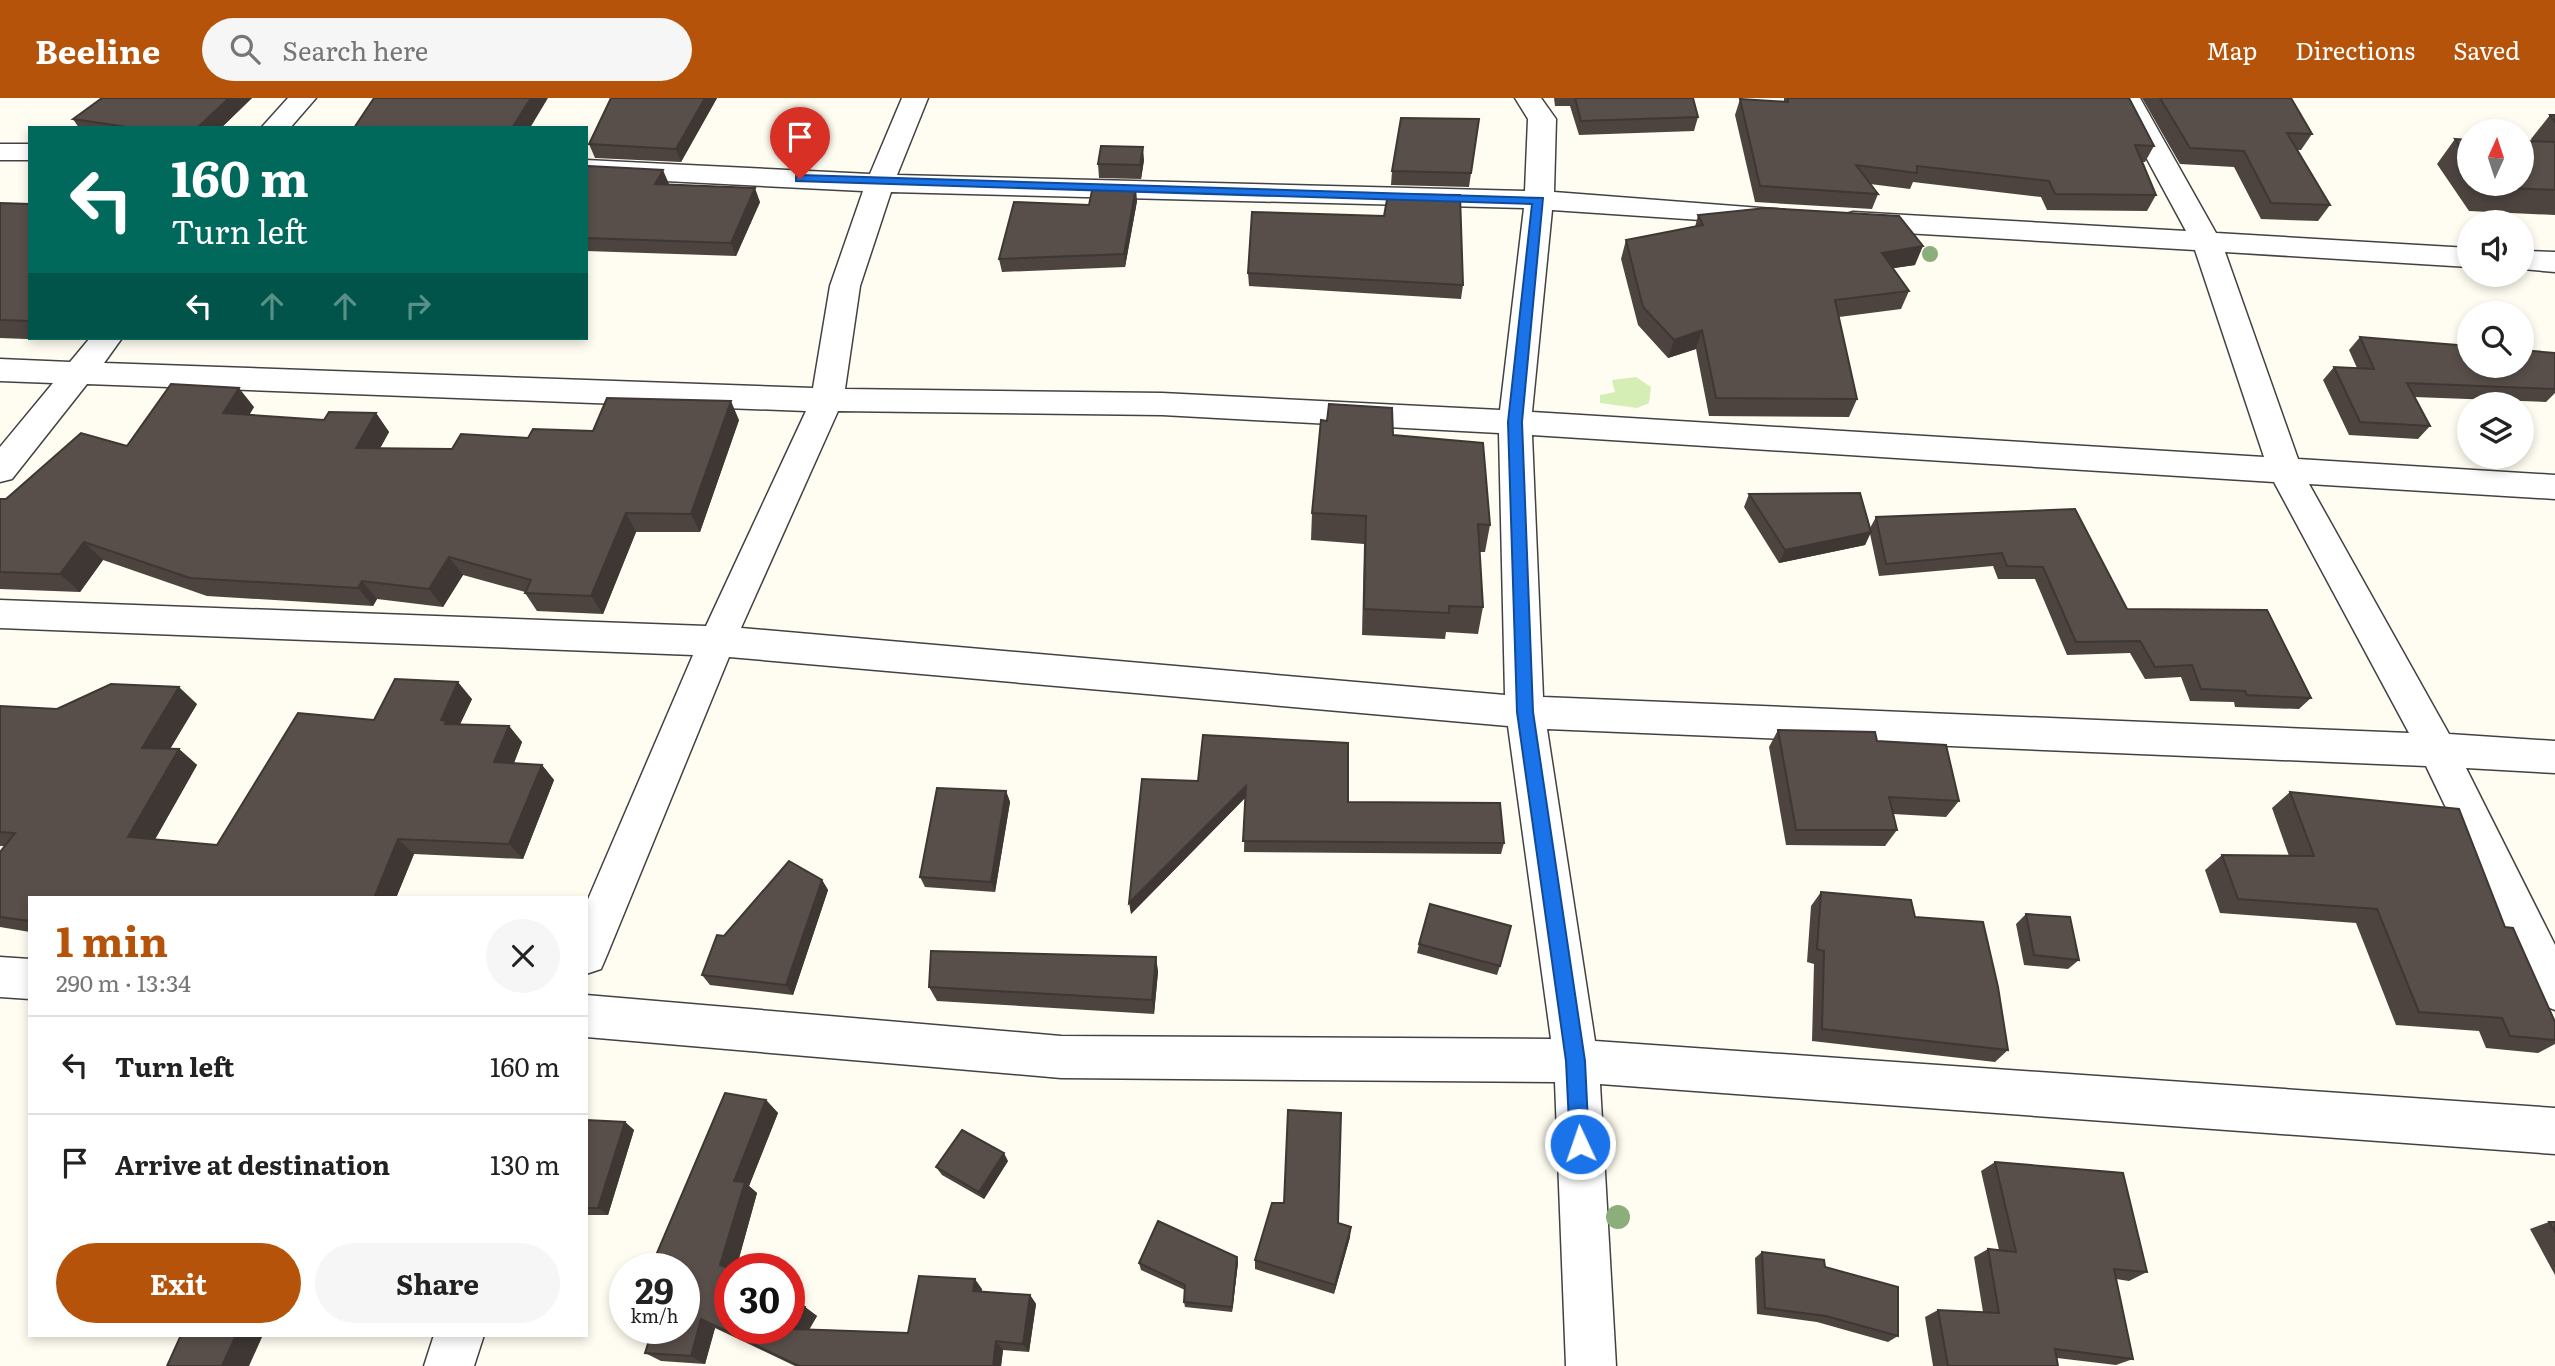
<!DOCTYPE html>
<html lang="en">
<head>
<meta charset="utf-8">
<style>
	:root { --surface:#fff; --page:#f6f6f6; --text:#222; --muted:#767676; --line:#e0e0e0; --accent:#b45309 }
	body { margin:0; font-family:Literata,serif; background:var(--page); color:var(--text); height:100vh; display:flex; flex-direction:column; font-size:26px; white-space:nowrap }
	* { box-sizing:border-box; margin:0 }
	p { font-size:23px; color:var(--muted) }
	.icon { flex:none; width:38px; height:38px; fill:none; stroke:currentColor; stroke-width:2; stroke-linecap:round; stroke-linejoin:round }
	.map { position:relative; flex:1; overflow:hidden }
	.drawer { position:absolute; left:28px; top:798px; width:560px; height:441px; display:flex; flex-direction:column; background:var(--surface); border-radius:0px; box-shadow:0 4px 10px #0003 }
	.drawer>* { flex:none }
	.guide { position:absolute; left:28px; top:28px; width:560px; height:214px; border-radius:0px; box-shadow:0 4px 10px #0003; background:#00695c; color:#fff; overflow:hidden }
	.needle { width:46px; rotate:3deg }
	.tools { position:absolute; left:2457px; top:21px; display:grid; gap:14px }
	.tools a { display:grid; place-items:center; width:77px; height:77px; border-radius:50%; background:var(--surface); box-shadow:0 4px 10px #0003; font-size:35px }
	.speed { position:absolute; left:609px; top:1155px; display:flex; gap:14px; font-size:35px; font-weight:700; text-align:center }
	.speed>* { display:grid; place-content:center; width:91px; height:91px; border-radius:50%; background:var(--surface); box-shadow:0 4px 10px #0003; line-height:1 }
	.speed small { font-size:18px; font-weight:400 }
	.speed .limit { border:10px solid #d22; background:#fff; color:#111 }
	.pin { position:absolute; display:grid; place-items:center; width:60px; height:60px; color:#fff; margin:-72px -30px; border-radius:50% 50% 50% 0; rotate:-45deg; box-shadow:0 0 7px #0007 }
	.pin .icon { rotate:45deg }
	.me { position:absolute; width:77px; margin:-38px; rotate:357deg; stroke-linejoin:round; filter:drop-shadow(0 0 5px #0008) }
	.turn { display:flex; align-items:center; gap:24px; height:147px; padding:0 28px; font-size:32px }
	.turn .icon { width:91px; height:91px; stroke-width:2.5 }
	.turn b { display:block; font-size:49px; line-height:60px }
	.lanes { display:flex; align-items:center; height:66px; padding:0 28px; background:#0003; justify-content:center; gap:35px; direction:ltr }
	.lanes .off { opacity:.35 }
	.round { display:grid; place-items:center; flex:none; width:74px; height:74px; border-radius:37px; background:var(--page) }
	.summary { display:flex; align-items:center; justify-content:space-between; height:119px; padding:0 28px }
	h1 { font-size:42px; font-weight:700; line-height:52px; color:var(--accent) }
	.button { display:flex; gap:14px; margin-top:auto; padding:14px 28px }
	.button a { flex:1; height:80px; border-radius:42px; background:var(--accent); color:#fff; font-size:28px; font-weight:700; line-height:80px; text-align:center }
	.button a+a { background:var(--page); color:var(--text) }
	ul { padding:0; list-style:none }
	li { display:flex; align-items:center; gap:21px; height:98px; padding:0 28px; border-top:2px solid var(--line) }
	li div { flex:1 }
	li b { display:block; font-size:26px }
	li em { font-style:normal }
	header { display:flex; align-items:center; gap:42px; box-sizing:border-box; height:98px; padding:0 35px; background:var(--accent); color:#fff }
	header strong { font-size:33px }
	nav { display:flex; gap:38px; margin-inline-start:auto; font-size:24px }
	.search { width:490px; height:63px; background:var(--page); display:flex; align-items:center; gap:18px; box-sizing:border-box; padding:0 24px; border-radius:38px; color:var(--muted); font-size:26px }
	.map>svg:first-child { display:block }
</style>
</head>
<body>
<header>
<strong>Beeline</strong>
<div class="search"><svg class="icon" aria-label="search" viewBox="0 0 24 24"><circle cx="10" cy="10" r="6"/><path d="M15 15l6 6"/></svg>Search here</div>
<nav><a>Map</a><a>Directions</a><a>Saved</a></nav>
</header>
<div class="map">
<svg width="2555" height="1268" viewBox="0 0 2555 1268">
	<rect width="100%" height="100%" fill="#fffcf1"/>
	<path fill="#d5eeb5" d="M1636 279 1651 289 1649 305 1637 310 1600 305V297L1615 294 1612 282Z"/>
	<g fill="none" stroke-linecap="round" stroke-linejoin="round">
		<defs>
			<g id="minor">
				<path d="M288 0H316L290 30H261Z"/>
				<path d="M902 0H928L897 77 1525 93 1528 21 1515 0H1541L1556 21 1554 94 1785 112 1789 118 1785 124 1775 127 1552 112 1532 314 2264 359 2195 152 1853 132 1843 129 1838 123 1843 117 1853 114 2186 133 2114 0H2140L2216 135 2469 150V169L2225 154 2298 361 2555 377V401L2309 386 2449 636 2555 643V675L2466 670 2555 847V912L2540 906 2426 668 1547 631 1595 943 2555 1010V1056L1600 986 1616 1268H1566L1555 984 1061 980 586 939V897L1061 938 1551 941 1508 628 729 559 607 857 601 871 586 876V806L693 557 0 530V502L706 528 806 313 87 286 12 381 0 384V349L53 285 0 283V261L70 264 90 240H122L104 265 813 290 830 188 863 93 586 79V62L870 76ZM891 94 1524 110 1500 312 1162 295 845 291 860 188ZM838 313 1162 317 1499 335 1505 597 741 530ZM1532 337 2274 384 2409 635 1543 599Z"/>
				<rect x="0" y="46" width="30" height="16"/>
				<path d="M2522 153 2555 154V174L2522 171Z"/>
				<path d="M0 859 30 861V901L0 899Z"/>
				<path d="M434 1237H484L474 1268H424Z"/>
			</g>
		</defs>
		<use href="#minor" stroke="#424242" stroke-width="3"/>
		<use href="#minor" fill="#fff" fill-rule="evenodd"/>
	</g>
	<g fill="#8cae7a">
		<circle cx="1930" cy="156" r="8"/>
		<circle cx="1618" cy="1119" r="12"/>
	</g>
	<g fill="#4d4440">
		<path d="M102 0H252L221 30H79L73 21Z"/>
		<path d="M611 0H717L681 64 595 60 589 46Z"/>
		<path d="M1554 0H1693L1698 19 1694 33 1579 37 1570 8H1555Z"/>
		<path d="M1784 0H2129L2154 48 2145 64H2142L2156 97 2147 113 2047 112 2041 99 1913 84 1910 91 1870 86 1878 96 1872 111 1755 104 1735 17 1740 1 1784 4Z"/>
		<path d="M2142 0H2291L2312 36 2301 52H2297L2330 107 2318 123 2261 121 2234 69 2180 66Z"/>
		<path d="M2550 17H2555V117L2469 113 2437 66 2455 41 2469 42V86H2522L2532 44 2531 41Z"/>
		<path d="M1479 21 1469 89 1391 87 1392 73Z"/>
		<path d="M1144 62 1141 81 1099 80 1098 66Z"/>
		<path d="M586 71 669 86 760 104 736 158 586 153Z"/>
		<path d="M1137 103 1125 169 1002 174 999 161 1089 107Z"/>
		<path d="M0 105 30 106V240H55L53 242 0 240Z"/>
		<path d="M1698 117 1915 167 1893 170 1909 193 1901 211 1839 219 1857 301 1849 319 1709 318 1696 251 1668 260 1638 227 1621 161 1626 142 1695 129Z"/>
		<path d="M1384 118 1463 187 1461 201 1249 188 1248 175Z"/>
		<path d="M2360 239 2555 255V295L2546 304 2414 299 2430 328 2418 341 2349 337 2323 282 2334 269 2357 270 2349 252Z"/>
		<path d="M254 309 249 317 324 322 376 315 389 334 380 350 452 351 528 340 593 333 739 322 700 434H636L603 516 537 513 525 495V494L463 477 443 509 377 501 373 508 207 498 103 462 80 494 0 491V401H6L127 348Z"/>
		<path d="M1327 323 1393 337 1490 427 1485 454H1479L1483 509 1478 536 1446 534 1445 541 1362 537 1364 446 1311 442 1312 415Z"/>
		<path d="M1749 396 1870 430 1876 419 2075 411 2127 511 2311 600 2299 611 2235 609 2234 604 2190 603 2181 579 2145 581 2130 555 2067 557 2035 481H1998L1993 468 1879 478 1870 436 1865 447 1779 465 1744 409Z"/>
		<path d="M472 601 460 626 509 628 522 644 514 665 542 667 554 682 523 761 414 756 396 800H30V834L0 829V754L5 748H0V608L57 611 197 606 170 651H179L197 667 155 741 217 747 374 622Z"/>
		<path d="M1778 632 1877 643 1959 703 1946 719 1893 716 1897 732 1885 748 1786 747 1769 649Z"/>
		<path d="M1142 681 1348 704 1504 745 1501 756 1244 754 1245 700 1131 816Z"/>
		<path d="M1006 693 1010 704 995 794 925 789 920 779Z"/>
		<path d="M2290 694 2505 829 2555 924V946L2538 955 2486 950 2479 933 2396 927 2356 825 2220 815 2205 772 2222 757 2289 758 2272 710Z"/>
		<path d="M822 782 828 792 793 897 710 887 702 877 724 838Z"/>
		<path d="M1821 794 1915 819 2008 952 1995 964 1812 943 1814 866 1807 864 1811 808Z"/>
		<path d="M2026 816 2079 862 2068 871 2024 867 2016 826Z"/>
		<path d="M1419 846 1500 868 1497 877 1417 855Z"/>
		<path d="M1156 859 1158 874 1154 916 937 903 929 889Z"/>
		<path d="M766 1002 778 1015 749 1088 757 1095 736 1171H730V1230L805 1209 817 1218 809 1231 908 1235 982 1191V1194L1030 1197 1036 1206 1029 1254 1003 1252 1001 1268H795L715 1230 705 1266 661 1263 645 1255 684 1171H667L654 1162Z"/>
		<path d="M586 1022 625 1024 634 1032 608 1117H586Z"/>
		<path d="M1008 1063 984 1101 942 1077 936 1069Z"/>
		<path d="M1995 1064 2147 1174 2129 1183 2116 1181 2133 1261 2116 1267 2057 1260 2058 1268H1933L1925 1219 1938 1212 1983 1214 1974 1159 1988 1151 1999 1152 1981 1073Z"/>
		<path d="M2549 1124H2555V1177L2530 1131Z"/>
		<path d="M1338 1125 1350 1139 1334 1196 1255 1171V1162Z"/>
		<path d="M1762 1154 1825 1169 1898 1238 1888 1244 1817 1224 1757 1216 1755 1160Z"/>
		<path d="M1237 1159 1238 1165 1232 1214 1185 1209 1184 1204 1185 1192 1141 1172 1139 1165Z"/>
	</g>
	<g fill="#3e3734">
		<path d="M229 0H252L221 30H197Z"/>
		<path d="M531 0H548L530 30H512Z"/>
		<path d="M705 0H717L681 64 676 51Z"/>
		<path d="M1143 49 1144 62 1141 81 1140 67Z"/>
		<path d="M663 72 669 86 661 99 655 86Z"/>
		<path d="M1136 89 1137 103 1125 169 1124 156Z"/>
		<path d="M755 90 760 104 736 158 731 145Z"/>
		<path d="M1923 148 1915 167 1875 173 1882 155Z"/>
		<path d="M1702 232 1696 251 1668 260 1674 242Z"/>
		<path d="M239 290 254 309 239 334 223 315Z"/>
		<path d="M731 303 739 322 700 434 691 416Z"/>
		<path d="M376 315 389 334 370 369 356 350Z"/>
		<path d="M626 415 636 434 603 516 591 498Z"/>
		<path d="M1871 434 1865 447 1779 465 1785 452Z"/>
		<path d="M84 444 103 462 80 494 60 476Z"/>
		<path d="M449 459 463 477 443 509 429 491Z"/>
		<path d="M362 483 377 501 373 508 358 490Z"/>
		<path d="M458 584 472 601 456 635 441 622Z"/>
		<path d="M179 589 197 606 161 666 142 650Z"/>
		<path d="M509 628 522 644 508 680 494 664Z"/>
		<path d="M179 651 197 667 148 754 128 739Z"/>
		<path d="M542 667 554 682 523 761 509 746Z"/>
		<path d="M1246 688V699L1131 816 1129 805Z"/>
		<path d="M1006 693 1010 704 995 794 991 784Z"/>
		<path d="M398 741 414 756 396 800H374Z"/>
		<path d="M822 782 828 792 793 897 786 887Z"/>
		<path d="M1156 859 1158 874 1154 916 1152 902Z"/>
		<path d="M766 1002 778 1015 749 1088 757 1095 736 1171H730V1174L720 1167 734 1083Z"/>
		<path d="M625 1024 634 1032 608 1117 598 1110Z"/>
		<path d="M1004 1055 1008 1063 984 1101 979 1094Z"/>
		<path d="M1351 1129 1350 1139 1334 1196 1335 1187Z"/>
		<path d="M1237 1159 1238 1165 1232 1214V1209Z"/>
		<path d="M975 1181 982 1191 980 1203 973 1193Z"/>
		<path d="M1030 1197 1036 1206 1029 1254 1023 1246Z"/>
		<path d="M805 1209 817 1218 805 1239 793 1231Z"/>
		<path d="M701 1221 715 1230 705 1266 691 1258Z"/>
		<path d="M236 1237H263L249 1268H222Z"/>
		<path d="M996 1243 1003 1252 1001 1268H993Z"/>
	</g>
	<g fill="#594f4a" stroke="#3e3734" stroke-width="2">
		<path d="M102 0H229L197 30H134L73 21Z"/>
		<path d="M374 0H531L512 30H354Z"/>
		<path d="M611 0H705L676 51 589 46Z"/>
		<path d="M1575 0H1693L1698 19 1581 23Z"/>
		<path d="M1788 0H2129L2154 48 2135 47 2156 97 2055 96 2049 83 1917 68V75L1856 67 1878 96 1760 88 1740 1 1788 4Z"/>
		<path d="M2160 0H2291L2312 36 2287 35 2330 107 2271 105 2244 53 2190 50Z"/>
		<path d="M2550 17H2555V24Z"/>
		<path d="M1401 20 1479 21 1471 75 1392 73Z"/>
		<path d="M2455 41 2469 42V61Z"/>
		<path d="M2522 43 2555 44V92L2489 89 2487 86H2522Z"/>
		<path d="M1101 48 1143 49 1140 67 1098 66Z"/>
		<path d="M588 68 663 72 655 86 755 90 731 145 586 140V71Z"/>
		<path d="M1093 88 1136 89 1124 156 999 161 1014 104 1089 107Z"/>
		<path d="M1388 96 1460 97 1463 187 1248 175 1252 114 1384 118Z"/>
		<path d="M0 105 30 106V223L0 222Z"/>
		<path d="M1766 110 1899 118 1923 148 1882 155 1909 193 1835 202 1857 301 1716 300 1702 232 1674 242 1643 209 1626 142 1703 127 1698 117Z"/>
		<path d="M2360 239 2469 248V268H2522V252L2555 255V291L2407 285 2430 328 2360 324 2334 269 2374 271Z"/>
		<path d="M171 286 239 290 223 315 324 322 329 314 376 315 356 350 452 351 461 336 528 340 533 331 593 333 607 300 731 303 691 416 626 415 591 498 525 495 531 482 449 459 429 491 362 483 358 490 190 480 84 444 60 476 0 474V401H6L81 335 127 348Z"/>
		<path d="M1329 306 1392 310 1393 337 1483 345 1490 427 1478 426 1483 509 1449 508V515L1364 511 1366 418 1312 415 1321 322 1327 323Z"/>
		<path d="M1860 395 1871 434 1785 452 1749 396Z"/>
		<path d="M2075 411 2127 511 2267 512 2311 600 2247 597 2245 593 2201 591 2192 567 2155 569 2140 543 2076 544 2043 469 2007 468 2002 455 1886 466 1876 419Z"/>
		<path d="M395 581 458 584 441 622 446 623 445 626 509 628 494 664 542 667 509 746 398 741 374 800H30V823L0 819V754L15 735 0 734V608L57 611 111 586 179 589 142 650 179 651 128 739 217 747 298 615 374 622Z"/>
		<path d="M1778 632 1875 634 1877 643 1946 647 1959 703 1889 699 1897 732H1796Z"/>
		<path d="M1203 637 1348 645V704L1500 705 1504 745 1243 743 1246 688 1129 805 1142 681 1198 683Z"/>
		<path d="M937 690 1006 693 991 784 920 779Z"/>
		<path d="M2290 694 2459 711 2505 829 2513 830 2555 924V942L2510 938 2502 920 2419 914 2377 811 2238 801 2222 757 2314 758Z"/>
		<path d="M789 763 822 782 786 887 702 877 717 837 724 838Z"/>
		<path d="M1821 794 1911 802 1915 819 1983 824 1998 889 2008 952 1822 931 1824 853 1817 851Z"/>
		<path d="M1430 806 1511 828 1500 868 1419 846Z"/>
		<path d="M2026 816 2070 819 2079 862 2034 857Z"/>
		<path d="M931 853 1156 859 1152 902 929 889Z"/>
		<path d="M725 995 766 1002 734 1083 745 1084 720 1167 730 1171V1230H789V1201L805 1209 793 1231 908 1235 919 1178 975 1181 973 1193 1030 1197 1023 1246 996 1243 993 1268H799L701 1221 691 1258 645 1255 653 1230H684V1171H670L673 1162H654Z"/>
		<path d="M1288 1012 1341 1015 1338 1125 1351 1129 1335 1187 1255 1162 1272 1105H1284Z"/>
		<path d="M586 1022 625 1024 598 1110H586Z"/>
		<path d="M962 1032 1004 1055 979 1094 936 1069Z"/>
		<path d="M1995 1064 2123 1075 2147 1174 2114 1171 2133 1261 2055 1251 2058 1268H1948L1938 1212 1999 1215 1988 1151 2016 1154Z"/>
		<path d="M1158 1123 1237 1159 1232 1209 1184 1204 1185 1187 1139 1165Z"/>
		<path d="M2549 1124H2555V1134Z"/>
		<path d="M1762 1154 1824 1162 1825 1169 1898 1189V1238L1826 1218 1765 1210Z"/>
		<path d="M181 1237H236L222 1268H167Z"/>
	</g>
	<path fill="#1a73e8" stroke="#114b97" stroke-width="2" d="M800 77 1543 100 1522 324 1533 614 1585 963 1589 1046 1587 1053 1580 1056 1573 1053 1570 1046 1566 963 1517 614 1508 324 1532 106 796 83V78Z"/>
</svg>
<div class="tools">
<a><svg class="needle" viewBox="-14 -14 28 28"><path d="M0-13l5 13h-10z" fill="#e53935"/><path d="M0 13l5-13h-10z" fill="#767676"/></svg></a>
<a><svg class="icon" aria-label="sound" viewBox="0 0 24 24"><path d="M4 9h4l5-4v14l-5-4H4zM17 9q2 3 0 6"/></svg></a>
<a><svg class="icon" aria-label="search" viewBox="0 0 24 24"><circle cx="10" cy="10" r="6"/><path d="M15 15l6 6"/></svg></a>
<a><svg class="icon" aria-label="layers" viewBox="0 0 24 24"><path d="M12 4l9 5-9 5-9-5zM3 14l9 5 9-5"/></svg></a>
</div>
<div class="speed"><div>29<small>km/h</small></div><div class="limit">30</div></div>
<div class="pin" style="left:800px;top:81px;background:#d93025"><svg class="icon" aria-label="arrive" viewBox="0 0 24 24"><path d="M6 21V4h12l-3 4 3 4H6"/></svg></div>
<svg class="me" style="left:1580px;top:1046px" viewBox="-20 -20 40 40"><circle r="17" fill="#1a73e8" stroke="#fff" stroke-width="3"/><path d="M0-11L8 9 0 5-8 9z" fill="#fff"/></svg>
<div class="guide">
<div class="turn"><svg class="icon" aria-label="left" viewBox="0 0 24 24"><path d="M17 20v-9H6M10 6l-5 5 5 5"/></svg><div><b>160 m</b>Turn left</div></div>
<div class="lanes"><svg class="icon" aria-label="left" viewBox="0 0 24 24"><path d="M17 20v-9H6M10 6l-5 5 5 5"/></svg><svg class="icon off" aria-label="ahead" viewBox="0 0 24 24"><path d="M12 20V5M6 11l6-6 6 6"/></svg><svg class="icon off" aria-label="ahead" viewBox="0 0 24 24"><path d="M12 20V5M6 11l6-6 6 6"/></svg><svg class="icon off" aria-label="right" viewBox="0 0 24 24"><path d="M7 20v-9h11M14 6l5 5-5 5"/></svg></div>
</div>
<section class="drawer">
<div class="summary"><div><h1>1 min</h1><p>290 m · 13:34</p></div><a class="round"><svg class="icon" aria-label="close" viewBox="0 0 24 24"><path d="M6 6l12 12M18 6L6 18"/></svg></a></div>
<ul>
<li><svg class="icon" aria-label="left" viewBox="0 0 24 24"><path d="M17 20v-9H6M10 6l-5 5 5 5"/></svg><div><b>Turn left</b></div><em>160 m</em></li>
<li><svg class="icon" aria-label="arrive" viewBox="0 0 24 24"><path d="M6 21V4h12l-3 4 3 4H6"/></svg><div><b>Arrive at destination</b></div><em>130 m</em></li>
</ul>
<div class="button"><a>Exit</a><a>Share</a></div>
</section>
</div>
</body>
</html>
